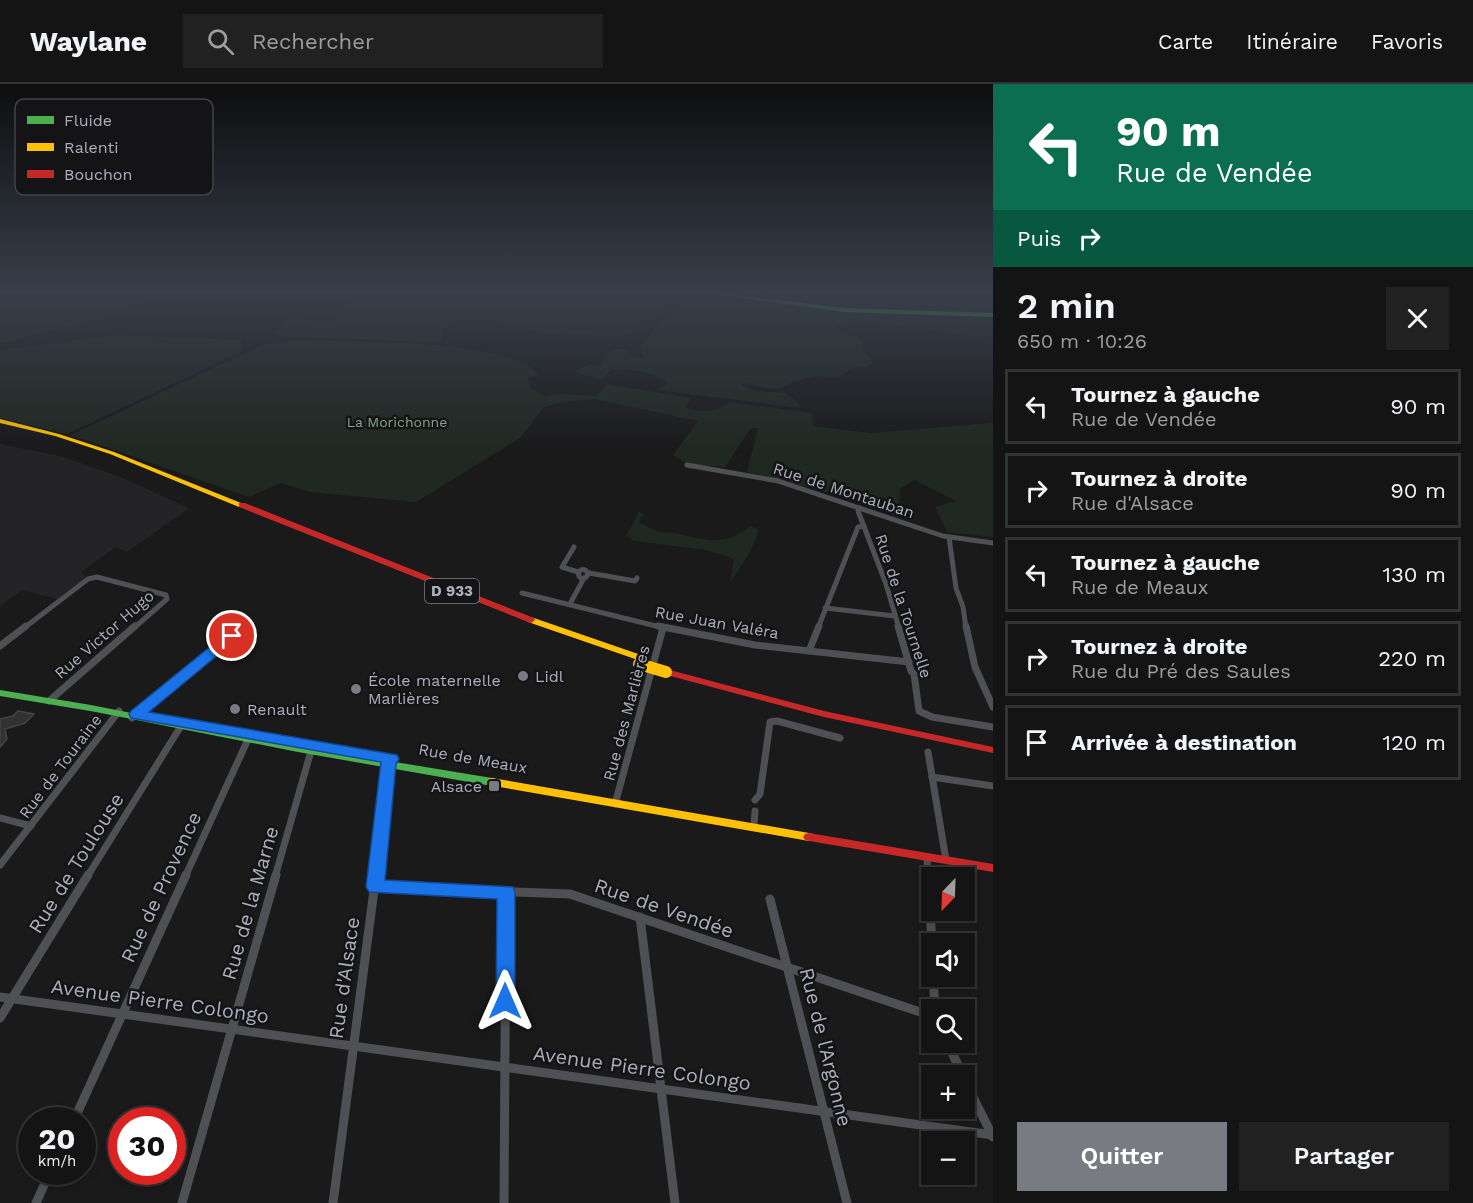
<!DOCTYPE html>
<html lang="fr">
<head>
<meta charset="utf-8">
<style>
	:root { --surface:#141414; --page:#212122; --text:#f1f3f6; --muted:#9d9ea0; --line:#333334; --accent:#797b83 }
	body { margin:0; font-family:"Work Sans",sans-serif; background:var(--page); color:var(--text); height:100vh; display:flex; flex-direction:column; font-size:22px; white-space:nowrap }
	* { box-sizing:border-box; margin:0 }
	p { font-size:20px; color:var(--muted) }
	.icon { flex:none; width:33px; height:33px; fill:none; stroke:currentColor; stroke-width:2; stroke-linecap:round; stroke-linejoin:round }
	.map { position:relative; flex:1; overflow:hidden }
	.panel { display:flex; flex-direction:column; background:var(--surface); width:480px }
	.panel>* { flex:none }
	.hud { background:#0b6e4f; color:#fff; overflow:hidden }
	.needle { width:39px; rotate:203deg }
	.controls { position:absolute; left:921px; top:783px; display:grid; gap:12px }
	.controls a { display:grid; place-items:center; width:54px; height:54px; border-radius:0px; background:var(--surface); box-shadow:0 3px 9px #0003,0 0 0 2px var(--line); font-size:30px }
	.speed { position:absolute; left:18px; top:1023px; display:flex; gap:12px; font-size:30px; font-weight:700; text-align:center }
	.speed>* { display:grid; place-content:center; width:78px; height:78px; border-radius:50%; background:var(--surface); box-shadow:0 3px 9px #0003,0 0 0 2px var(--line); line-height:1 }
	.speed small { font-size:15px; font-weight:400 }
	.speed .limit { border:9px solid #d22; background:#fff; color:#111 }
	.pin { position:absolute; display:grid; place-items:center; width:51px; height:51px; color:#fff; margin:-26px; border:3px solid #fff; border-radius:50%; box-shadow:0 2px 6px #0007 }
	.me { position:absolute; width:66px; margin:-33px; rotate:0deg; stroke-linejoin:round; filter:drop-shadow(0 0 4px #0008) }
	.turn { display:flex; align-items:center; gap:21px; height:126px; padding:0 24px; font-size:27px }
	.turn .icon { width:78px; height:78px; stroke-width:2.5 }
	.turn b { display:block; font-size:42px; line-height:51px }
	.then { display:flex; align-items:center; height:57px; padding:0 24px; background:#0003; gap:12px; font-size:22px }
	.round { display:grid; place-items:center; flex:none; width:63px; height:63px; border-radius:0px; background:var(--page) }
	.head { display:flex; align-items:center; justify-content:space-between; height:102px; padding:0 24px }
	h1 { font-size:36px; font-weight:600; line-height:45px }
	.button { display:flex; gap:12px; margin-top:auto; padding:12px 24px }
	.button a { flex:1; height:69px; border-radius:0px; background:var(--accent); color:#fff; font-size:24px; font-weight:600; line-height:69px; text-align:center }
	.button a+a { background:var(--page); color:var(--text) }
	ul { padding:0; list-style:none }
	li { display:flex; align-items:center; gap:18px; height:75px; margin:0 12px 9px; padding:0 12px; border:3px solid var(--line); border-radius:0px }
	li div { flex:1 }
	li b { display:block; font-size:22px }
	li em { font-style:normal }
	header { display:flex; align-items:center; gap:36px; box-sizing:border-box; height:84px; padding:0 30px; background:var(--surface); border-bottom:2px solid var(--line) }
	header strong { font-size:28px }
	nav { display:flex; gap:33px; margin-inline-start:auto; font-size:21px }
	.search { width:420px; height:54px; background:var(--page); display:flex; align-items:center; gap:15px; box-sizing:border-box; padding:0 21px; border-radius:0px; color:var(--muted); font-size:22px }
	main { display:flex; flex:1; min-height:0 }
	.map>svg:first-child { display:block }
</style>
</head>
<body>
<header>
<strong>Waylane</strong>
<div class="search"><svg class="icon" aria-label="search" viewBox="0 0 24 24"><circle cx="10" cy="10" r="6"/><path d="M15 15l6 6"/></svg>Rechercher</div>
<nav><a>Carte</a><a>Itinéraire</a><a>Favoris</a></nav>
</header>
<main>
<div class="map">
<svg width="993" height="1119" viewBox="0 0 993 1119">
	<rect width="100%" height="100%" fill="#1a1a1b"/>
	<path fill="#242427" d="M0 360 60 372 118 392 189 424 127 468 116 463 81 488 86 493 57 515 22 506 0 522Z"/>
	<g fill="#202822">
		<path d="M0 209H145L155 220 0 260Z"/>
		<path d="M346 209H993V253C943 252 883 233 835 242L843 250 860 254 865 268 873 279 866 283 853 284 837 293 815 292 794 297 781 304 771 305 746 299 741 301 755 307 785 309 799 319 800 324 656 306 668 300C657 286 629 287 612 285L601 296 574 288 589 280 598 282 603 279 604 269C614 264 620 264 630 266V273H644L639 263 663 236 682 224 676 222 653 233 643 234V242L626 251 617 252C592 251 567 252 542 249 509 244 472 222 441 244L443 253 439 259 292 253 278 251 274 248 289 233 333 238Z"/>
		<path d="M115 251 241 256 242 267 67 350 0 334V266Z"/>
		<path d="M290 256C335 257 515 254 538 291L528 294 530 303 544 312 560 310 597 312 607 300 691 314 685 324C703 328 715 329 730 318L812 329 813 342 870 349 993 339V453L947 448 935 423 956 417 914 396 900 405 899 432 826 408 747 388 758 344H751L725 383 686 380 673 371 698 337 595 315 562 318 544 323 520 354 416 418 310 408 281 399 249 413 71 351 262 261Z"/>
		<path d="M639 428 643 430 639 439C646 441 654 447 661 448 667 449 673 448 680 450 708 457 725 462 751 442L759 446 749 470 732 496H730L734 477 732 474 706 466 634 457 626 452Z"/>
	</g>
	<path fill="#323233" stroke="#434447" stroke-width="1.5" d="M18 627 34 630 25 639 5 645 7 655 0 663V635L13 632Z"/>
	<g fill="none" stroke-linecap="round" stroke-linejoin="round">
		<g stroke="#4e5054" stroke-width="5">
			<path d="M687 381 778 397 943 452 993 459"/>
			<path d="M860 424 858 427 886 500 899 544"/>
			<path d="M949 453 956 504 963 523 966 544"/>
			<path d="M574 463 562 483 578 488"/>
			<circle cx="583" cy="490" r="4.5"/>
			<path d="M589 489 635 497 637 494"/>
			<path d="M522 509 664 544"/>
			<path d="M571 518 584 494"/>
			<path d="M825 524 895 532"/>
			<path d="M24 544 88 495 97 493 166 511 167 515 134 544"/>
			<path d="M242 544 250 537"/>
			<path d="M818 544 858 443 864 442"/>
		</g>
		<g stroke="#4e5054" stroke-width="7">
			<path d="M658 542 755 561 909 578"/>
			<path d="M898 542 911 587 914 590 919 627 932 633 993 643"/>
			<path d="M966 542 975 583 993 623"/>
			<path d="M0 562 26 542"/>
			<path d="M809 567 819 542"/>
			<path d="M49 617 135 542"/>
			<path d="M132 634 243 542"/>
			<path d="M928 668 946 776"/>
			<path d="M932 693 993 702"/>
			<path d="M755 716 760 710 770 638 777 637 840 654"/>
			<path d="M615 720 663 544"/>
			<path d="M0 734 31 742"/>
			<path d="M754 742 755 727"/>
			<path d="M927 773 928 793"/>
			<path d="M0 781 119 627"/>
			<path d="M87 793 181 642"/>
			<path d="M185 793 250 651"/>
			<path d="M275 793 311 667"/>
			<path d="M376 793 391 675"/>
		</g>
		<g stroke="#4e5054" stroke-width="9">
			<path d="M928 791 932 860"/>
			<path d="M375 803 570 810 932 932"/>
			<path d="M770 815 847 1119"/>
			<path d="M640 833 675 1119"/>
			<path d="M933 892 935 926"/>
			<path d="M0 913 993 1051"/>
			<path d="M0 934 88 791"/>
			<path d="M947 958 963 992"/>
			<path d="M964 995 993 1053"/>
			<path d="M74 1036 186 791"/>
			<path d="M36 1119 50 1088"/>
			<path d="M182 1119 276 791"/>
			<path d="M333 1119 376 791"/>
			<path d="M504 1119 506 808"/>
		</g>
		<g fill="#4caf50" fill-rule="evenodd">
			<path d="M704 209H721L845 224 993 229V233L845 228Z"/>
			<path d="M0 606 91 621 298 662 492 694 496 695 497 698 496 701 492 702 298 668 96 628 0 612Z"/>
		</g>
		<g fill="#ffc107" fill-rule="evenodd">
			<path d="M0 335 59 350 114 368 246 421 245 423H239L110 370 55 352 0 339Z"/>
			<path d="M531 533 644 572 646 574 644 576H638L528 538 527 536Z"/>
			<path d="M492 694 809 749 813 750 815 753 813 756 809 757 488 701 487 698 488 695Z"/>
		</g>
		<g fill="#c62828" fill-rule="evenodd">
			<path d="M239 419H245L534 534 535 536 531 539 528 538 239 423Z"/>
			<path d="M666 585 824 627 993 663V669L824 633 663 590 661 588Z"/>
			<path d="M809 749 993 780V788L809 757 805 756 803 753 805 750Z"/>
		</g>
		<path stroke="#ffc107" stroke-width="12" d="M639 580 666 588"/>
	</g>
	<linearGradient id="sky" x2="0" y2="1"><stop stop-color="#0e0e0f"/><stop offset="0.57" stop-color="#383e4a"/><stop offset="1" stop-color="#383e4a" stop-opacity="0"/></linearGradient>
	<rect width="993" height="366" fill="url(#sky)"/>
	<path fill="#1a73e8" stroke="#114b97" stroke-width="1.5" d="M232 548 239 552 237 555 149 628 397 671 399 675 396 680 385 796 513 803 515 808V917L512 923 505 926 498 923 496 917 497 815 369 808 366 803 381 678 131 634 129 630 131 627 227 549Z"/>
	<g fill="#797b83" stroke="#141417" stroke-width="2">
		<circle cx="523" cy="592" r="6"/>
		<circle cx="356" cy="605" r="6"/>
		<circle cx="235" cy="625" r="6"/>
		<rect x="488" y="696" width="12" height="12" rx="3"/>
	</g>
	<g text-anchor="middle" stroke-width="5" stroke-linejoin="round" paint-order="stroke">
		<g font-size="14" fill="#83a688" stroke="#141417">
			<text x="397" y="343">La Morichonne</text>
		</g>
		<rect fill="#141417" stroke="#7e808a" stroke-width="1.5" x="425" y="495" width="54" height="24" rx="4.5"/>
		<g font-size="15" font-weight="bold" fill="#acafbb">
			<text x="452" y="512">D 933</text>
		</g>
		<g font-size="16" fill="#acafbb" stroke="#141417">
			<text transform="translate(844 406) rotate(18)" y="6">Rue de Montauban</text>
			<text transform="translate(904 522) rotate(72)" y="6">Rue de la Tournelle</text>
			<text transform="translate(717 538) rotate(10)" y="6">Rue Juan Valéra</text>
			<text transform="translate(104 550) rotate(-41)" y="6">Rue Victor Hugo</text>
			<text transform="translate(626 629) rotate(-75)" y="6">Rue des Marlières</text>
			<text transform="translate(473 674) rotate(10)" y="6">Rue de Meaux</text>
			<text transform="translate(60 682) rotate(-53)" y="6">Rue de Touraine</text>
		</g>
		<g font-size="16" fill="#acafbb" stroke="#141417" text-anchor="start">
			<text x="535" y="598">Lidl</text>
			<text x="368" y="602">École maternelle<tspan x="368" dy="18">Marlières</tspan></text>
			<text x="247" y="631">Renault</text>
			<text x="482" y="708" text-anchor="end">Alsace</text>
		</g>
		<g font-size="20" fill="#acafbb" stroke="#141417">
			<text transform="translate(76 779) rotate(-58)" y="7">Rue de Toulouse</text>
			<text transform="translate(161 803) rotate(-65)" y="7">Rue de Provence</text>
			<text transform="translate(250 819) rotate(-74)" y="7">Rue de la Marne</text>
			<text transform="translate(664 824) rotate(19)" y="7">Rue de Vendée</text>
			<text transform="translate(344 894) rotate(-82)" y="7">Rue d'Alsace</text>
			<text transform="translate(160 917) rotate(8)" y="7">Avenue Pierre Colongo</text>
			<text transform="translate(826 963) rotate(76)" y="7">Rue de l'Argonne</text>
			<text transform="translate(642 984) rotate(8)" y="7">Avenue Pierre Colongo</text>
		</g>
	</g>
	<rect x="15" y="15" width="198" height="96" rx="9" fill="#141417" stroke="#424248" stroke-width="1.5"/>
	<rect x="27" y="32" width="27" height="8" fill="#4caf50"/>
	<rect x="27" y="59" width="27" height="8" fill="#ffc107"/>
	<rect x="27" y="86" width="27" height="8" fill="#c62828"/>
	<g font-size="16" fill="#acafbb">
		<text x="64" y="42">Fluide</text>
		<text x="64" y="69">Ralenti</text>
		<text x="64" y="96">Bouchon</text>
	</g>
</svg>
<div class="controls">
<a><svg class="needle" viewBox="-14 -14 28 28"><path d="M0-13l5 13h-10z" fill="#e53935"/><path d="M0 13l5-13h-10z" fill="#9d9ea0"/></svg></a>
<a><svg class="icon" aria-label="sound" viewBox="0 0 24 24"><path d="M4 9h4l5-4v14l-5-4H4zM17 9q2 3 0 6"/></svg></a>
<a><svg class="icon" aria-label="search" viewBox="0 0 24 24"><circle cx="10" cy="10" r="6"/><path d="M15 15l6 6"/></svg></a>
<a>+</a>
<a>−</a>
</div>
<div class="speed"><div>20<small>km/h</small></div><div class="limit">30</div></div>
<div class="pin" style="left:232px;top:552px;background:#d93025"><svg class="icon" aria-label="arrive" viewBox="0 0 24 24"><path d="M6 21V4h12l-3 4 3 4H6"/></svg></div>
<svg class="me" style="left:505px;top:917px" viewBox="-20 -20 40 40"><path d="M0-17L14 15 0 8-14 15z" fill="#1a73e8" stroke="#fff" stroke-width="4"/></svg>
</div>
<section class="panel">
<div class="hud">
<div class="turn"><svg class="icon" aria-label="left" viewBox="0 0 24 24"><path d="M17 20v-9H6M10 6l-5 5 5 5"/></svg><div><b>90 m</b>Rue de Vendée</div></div>
<div class="then">Puis<svg class="icon" aria-label="right" viewBox="0 0 24 24"><path d="M7 20v-9h11M14 6l5 5-5 5"/></svg></div>
</div>
<div class="head"><div><h1>2 min</h1><p>650 m · 10:26</p></div><a class="round"><svg class="icon" aria-label="close" viewBox="0 0 24 24"><path d="M6 6l12 12M18 6L6 18"/></svg></a></div>
<ul>
<li><svg class="icon" aria-label="left" viewBox="0 0 24 24"><path d="M17 20v-9H6M10 6l-5 5 5 5"/></svg><div><b>Tournez à gauche</b><p>Rue de Vendée</p></div><em>90 m</em></li>
<li><svg class="icon" aria-label="right" viewBox="0 0 24 24"><path d="M7 20v-9h11M14 6l5 5-5 5"/></svg><div><b>Tournez à droite</b><p>Rue d'Alsace</p></div><em>90 m</em></li>
<li><svg class="icon" aria-label="left" viewBox="0 0 24 24"><path d="M17 20v-9H6M10 6l-5 5 5 5"/></svg><div><b>Tournez à gauche</b><p>Rue de Meaux</p></div><em>130 m</em></li>
<li><svg class="icon" aria-label="right" viewBox="0 0 24 24"><path d="M7 20v-9h11M14 6l5 5-5 5"/></svg><div><b>Tournez à droite</b><p>Rue du Pré des Saules</p></div><em>220 m</em></li>
<li><svg class="icon" aria-label="arrive" viewBox="0 0 24 24"><path d="M6 21V4h12l-3 4 3 4H6"/></svg><div><b>Arrivée à destination</b></div><em>120 m</em></li>
</ul>
<div class="button"><a>Quitter</a><a>Partager</a></div>
</section>
</main>
</body>
</html>
